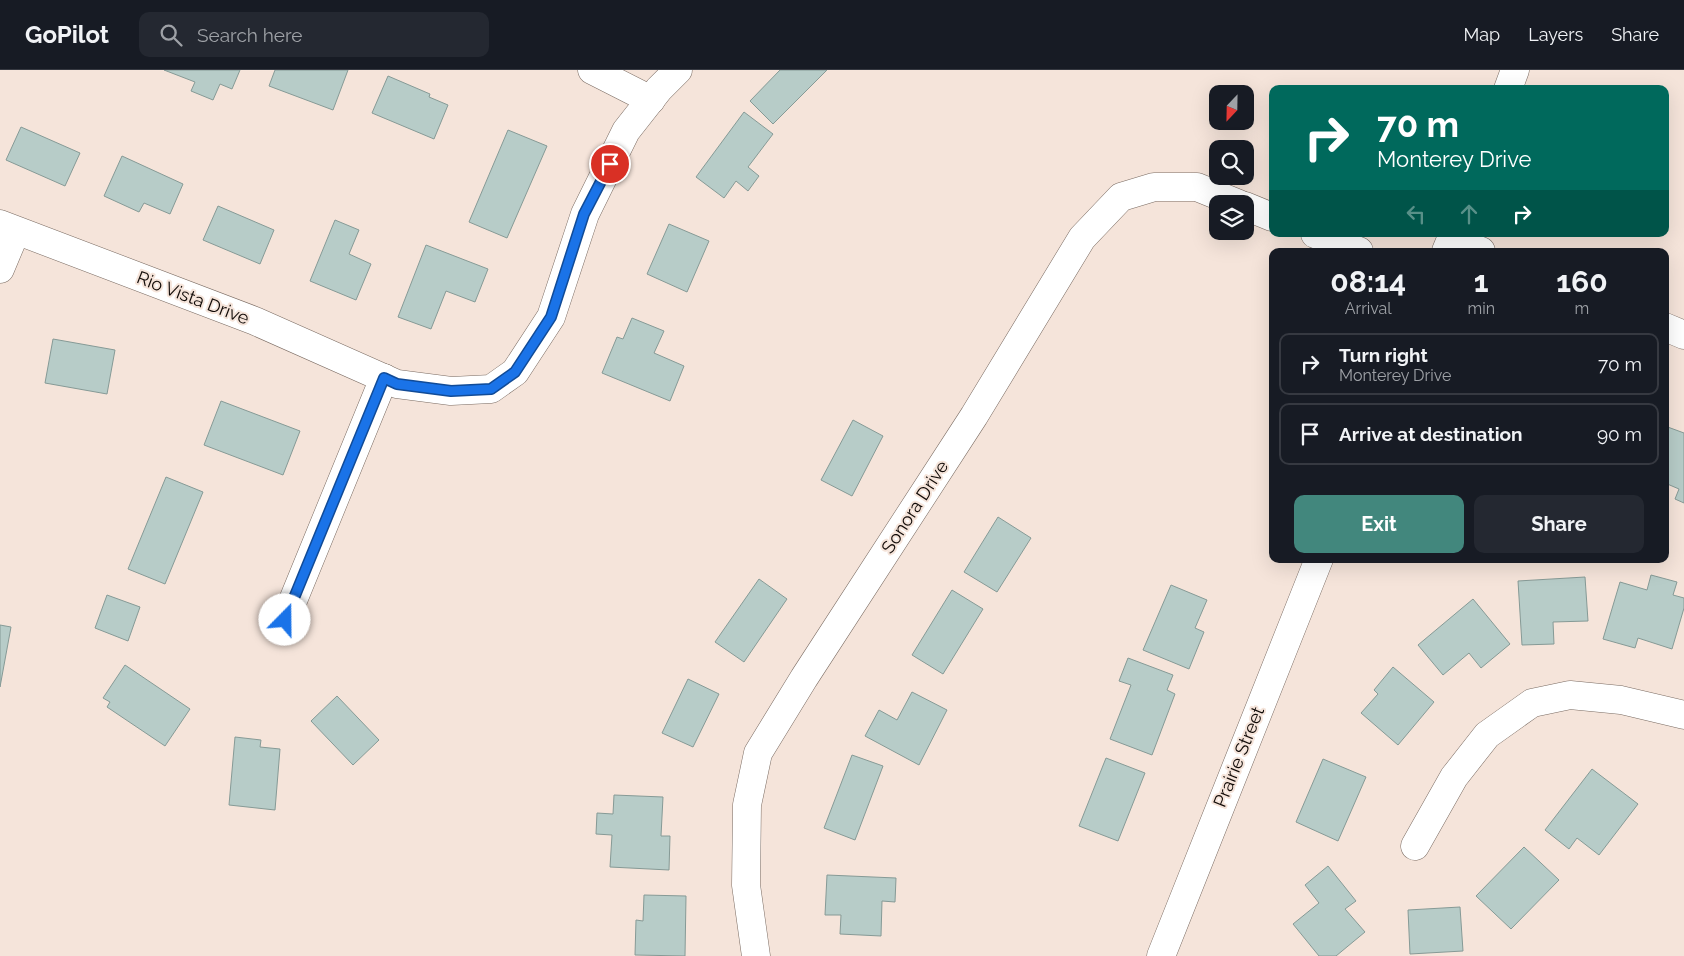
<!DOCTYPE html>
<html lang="en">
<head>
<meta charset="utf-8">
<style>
	:root { --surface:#171b24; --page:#242831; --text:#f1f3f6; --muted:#9ea1a6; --line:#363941; --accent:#42877d }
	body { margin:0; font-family:Raleway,sans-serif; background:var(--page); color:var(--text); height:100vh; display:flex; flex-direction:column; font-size:19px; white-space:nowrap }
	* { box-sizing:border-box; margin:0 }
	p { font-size:16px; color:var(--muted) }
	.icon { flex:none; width:28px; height:28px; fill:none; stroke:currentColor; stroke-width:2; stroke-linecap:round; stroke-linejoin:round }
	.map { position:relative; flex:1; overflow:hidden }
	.sheet { position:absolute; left:1269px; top:178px; width:400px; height:315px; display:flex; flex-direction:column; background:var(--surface); border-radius:10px; box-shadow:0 5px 20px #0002 }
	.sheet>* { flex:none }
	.banner { position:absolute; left:1269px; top:15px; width:400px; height:152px; border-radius:10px; box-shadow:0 5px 20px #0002; background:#00695c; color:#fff; overflow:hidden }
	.needle { width:32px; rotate:202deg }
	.buttons { position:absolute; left:1209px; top:15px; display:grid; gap:10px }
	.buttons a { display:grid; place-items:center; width:45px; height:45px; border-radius:10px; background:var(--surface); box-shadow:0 5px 20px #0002; font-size:25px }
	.pin { position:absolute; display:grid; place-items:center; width:42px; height:42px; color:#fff; margin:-21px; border:2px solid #fff; border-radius:50%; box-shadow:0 1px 5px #0007 }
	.me { position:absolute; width:55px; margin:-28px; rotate:22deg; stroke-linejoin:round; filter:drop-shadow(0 0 4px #0008) }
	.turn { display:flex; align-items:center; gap:18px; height:105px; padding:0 25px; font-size:22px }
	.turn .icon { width:65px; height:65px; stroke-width:2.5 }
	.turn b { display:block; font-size:35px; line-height:42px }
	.lanes { display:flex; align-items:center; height:48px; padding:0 25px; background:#0003; justify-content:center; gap:25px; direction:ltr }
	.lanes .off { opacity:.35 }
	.eta { display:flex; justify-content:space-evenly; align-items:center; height:85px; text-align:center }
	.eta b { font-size:30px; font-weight:700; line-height:35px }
	.button { display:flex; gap:10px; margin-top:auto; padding:10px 25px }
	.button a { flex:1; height:58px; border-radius:10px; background:var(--accent); color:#fff; font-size:20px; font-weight:700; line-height:58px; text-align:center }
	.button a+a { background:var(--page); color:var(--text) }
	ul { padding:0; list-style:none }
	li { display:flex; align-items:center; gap:15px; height:62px; margin:0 10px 8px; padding:0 15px; border:2px solid var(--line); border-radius:10px }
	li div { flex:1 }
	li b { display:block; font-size:19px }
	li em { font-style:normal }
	header { display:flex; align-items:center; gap:30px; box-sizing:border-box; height:70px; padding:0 25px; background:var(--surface); border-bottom:1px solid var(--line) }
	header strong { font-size:24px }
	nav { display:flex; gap:28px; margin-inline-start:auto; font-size:18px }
	.search { width:350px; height:45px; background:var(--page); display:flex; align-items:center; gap:12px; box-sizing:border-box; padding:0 18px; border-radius:10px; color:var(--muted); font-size:19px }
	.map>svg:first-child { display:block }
</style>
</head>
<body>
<header>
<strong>GoPilot</strong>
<div class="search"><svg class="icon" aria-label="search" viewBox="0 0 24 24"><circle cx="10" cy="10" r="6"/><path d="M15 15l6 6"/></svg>Search here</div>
<nav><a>Map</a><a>Layers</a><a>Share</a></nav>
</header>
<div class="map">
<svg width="1684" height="886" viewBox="0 0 1684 886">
	<rect width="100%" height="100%" fill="#f5e4da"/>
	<g fill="#b7ccc8" stroke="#869a96">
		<path d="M164 0H240L232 19 220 14 213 30 191 21 195 12Z"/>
		<path d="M275 0H348L333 40 269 16Z"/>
		<path d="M780 0H827L773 54 750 31Z"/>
		<path d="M388 6 430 24 429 27 448 35 434 69 372 43Z"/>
		<path d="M744 42 773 64 748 97 759 106 748 121 736 111 724 128 696 107Z"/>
		<path d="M21 57 80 83 65 116 6 90Z"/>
		<path d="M508 60 547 76 507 168 469 152Z"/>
		<path d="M122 86 183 114 170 144 144 133 139 142 104 126Z"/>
		<path d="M218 136 274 160 260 194 203 170Z"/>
		<path d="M335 150 359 160 349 184 371 194 356 230 310 211Z"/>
		<path d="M669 154 709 171 687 222 647 204Z"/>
		<path d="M426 175 488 199 475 232 446 221 431 259 398 247Z"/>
		<path d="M632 248 664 261 654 283 684 296 670 331 602 303 617 267 623 269Z"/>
		<path d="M53 269 115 280 107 324 45 313Z"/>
		<path d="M221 331 300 361 283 405 204 375Z"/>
		<path d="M853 350 883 366 852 426 821 410Z"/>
		<path d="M1665 356 1684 363V433L1675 429 1679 419 1665 413Z"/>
		<path d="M166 407 203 422 165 514 128 499Z"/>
		<path d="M998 447 1031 468 997 522 964 502Z"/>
		<path d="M1651 505 1677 512 1673 525 1684 528V538L1672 579 1638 568 1635 578 1603 569 1620 512 1647 520Z"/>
		<path d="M1585 507 1588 551 1553 552 1554 574 1522 575 1518 511Z"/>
		<path d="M759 509 787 529 744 592 715 572Z"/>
		<path d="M1171 515 1207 530 1195 558 1204 562 1189 599 1143 580Z"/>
		<path d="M952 520 983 539 943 604 912 585Z"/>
		<path d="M107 525 140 537 128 571 95 558Z"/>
		<path d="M1473 529 1510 574 1481 598 1469 583 1443 605 1418 575Z"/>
		<path d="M0 555 11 557 0 617Z"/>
		<path d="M1128 588 1173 605 1167 620 1175 624 1152 685 1110 669 1131 615 1119 611Z"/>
		<path d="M125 595 190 639 165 676 107 637 110 632 103 628Z"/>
		<path d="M1393 597 1434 632 1398 675 1361 643 1378 624 1374 620Z"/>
		<path d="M688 609 719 624 693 677 662 663Z"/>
		<path d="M912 622 947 640 919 695 865 666 879 640 897 650Z"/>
		<path d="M337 626 379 670 353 695 311 651Z"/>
		<path d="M235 667 261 670 260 677 280 679 275 740 229 735Z"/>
		<path d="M852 685 883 696 855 770 824 758Z"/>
		<path d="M1106 688 1145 703 1118 771 1079 756Z"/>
		<path d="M1323 689 1366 707 1338 771 1296 752Z"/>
		<path d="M1592 699 1638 734 1599 785 1577 768 1569 779 1545 760Z"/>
		<path d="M614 725 663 727 661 766H670L669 800 610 797 612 765 596 764 597 743 613 744Z"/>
		<path d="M1524 777 1559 810 1511 859 1476 826Z"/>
		<path d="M1328 796 1356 831 1345 839 1365 862 1336 886H1319L1293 854 1319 833 1305 815Z"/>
		<path d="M827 805 896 808 895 832 882 831 881 866 840 864 841 845H825Z"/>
		<path d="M644 825 686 826 685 886 635 885 636 850 643 851Z"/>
		<path d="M1460 837 1463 881 1410 884 1408 840Z"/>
	</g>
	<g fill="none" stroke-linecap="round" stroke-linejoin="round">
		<defs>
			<g id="minor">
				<path d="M592 0 651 30"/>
				<path d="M1245 136 1272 147"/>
				<path d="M0 154 255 251 397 314 451 321 491 319 515 302 551 247 585 144 626 61 659 19 678 0"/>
				<path d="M1315 164 1359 181"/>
				<path d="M1451 169 1481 181"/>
				<path d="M0 199 16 161"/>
				<path d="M1665 257 1684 265"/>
				<path d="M285 550 384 308"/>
				<path d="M1415 776 1454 707 1487 665 1532 633 1570 625 1621 630 1684 645"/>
				<path d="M756 886 746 815 747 735 758 683 804 608 974 346 1082 168 1121 127 1154 117H1197L1239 134"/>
			</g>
			<g id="tertiary">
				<path d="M1508 19 1515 0"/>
				<path d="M1446 181 1453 164"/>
				<path d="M1161 886 1319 489"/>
			</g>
		</defs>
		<use href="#minor" stroke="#7a6b62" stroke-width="29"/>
		<use href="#tertiary" stroke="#7a6b62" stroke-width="29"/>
		<use href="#minor" stroke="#fff" stroke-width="28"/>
		<use href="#tertiary" stroke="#fff" stroke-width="28"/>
	</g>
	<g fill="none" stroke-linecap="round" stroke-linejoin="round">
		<defs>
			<path id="route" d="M285 550 384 308 397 314 451 321 491 319 515 302 551 247 584 144 610 94"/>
		</defs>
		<use href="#route" stroke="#114b97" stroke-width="12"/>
		<use href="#route" stroke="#1a73e8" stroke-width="9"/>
	</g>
	<g text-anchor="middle" stroke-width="4" stroke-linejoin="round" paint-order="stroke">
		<g font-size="18" fill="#100a07" stroke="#f5e4da">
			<text transform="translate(193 228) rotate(21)" y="6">Rio Vista Drive</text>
			<text transform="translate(915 437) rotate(-57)" y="6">Sonora Drive</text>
			<text transform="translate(1239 687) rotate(-68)" y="6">Prairie Street</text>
		</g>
	</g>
</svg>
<div class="buttons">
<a><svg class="needle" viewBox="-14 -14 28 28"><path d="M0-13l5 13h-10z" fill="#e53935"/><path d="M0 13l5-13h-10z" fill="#9ea1a6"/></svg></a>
<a><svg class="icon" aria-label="search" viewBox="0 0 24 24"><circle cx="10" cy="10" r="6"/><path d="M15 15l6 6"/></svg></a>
<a><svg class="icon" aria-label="layers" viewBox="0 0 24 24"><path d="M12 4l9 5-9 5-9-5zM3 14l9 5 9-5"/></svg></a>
</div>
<div class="pin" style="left:610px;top:94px;background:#d93025"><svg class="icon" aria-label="arrive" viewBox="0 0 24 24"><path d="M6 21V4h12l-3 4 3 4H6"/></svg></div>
<svg class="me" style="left:285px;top:550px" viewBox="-20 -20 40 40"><circle r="19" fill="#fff"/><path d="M0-13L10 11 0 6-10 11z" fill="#1a73e8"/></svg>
<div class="banner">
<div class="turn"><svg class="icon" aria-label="right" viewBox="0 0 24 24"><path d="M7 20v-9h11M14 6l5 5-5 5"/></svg><div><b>70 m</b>Monterey Drive</div></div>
<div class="lanes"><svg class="icon off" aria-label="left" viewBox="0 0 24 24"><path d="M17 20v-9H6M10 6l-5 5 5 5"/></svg><svg class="icon off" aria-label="ahead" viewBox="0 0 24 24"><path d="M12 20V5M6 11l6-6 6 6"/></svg><svg class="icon" aria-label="right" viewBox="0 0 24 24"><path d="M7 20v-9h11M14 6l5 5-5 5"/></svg></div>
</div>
<section class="sheet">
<div class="eta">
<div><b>08:14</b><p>Arrival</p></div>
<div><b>1</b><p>min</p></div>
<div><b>160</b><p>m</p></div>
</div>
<ul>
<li><svg class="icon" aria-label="right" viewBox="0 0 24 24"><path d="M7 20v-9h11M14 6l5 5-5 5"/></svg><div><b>Turn right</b><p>Monterey Drive</p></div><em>70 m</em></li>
<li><svg class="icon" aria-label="arrive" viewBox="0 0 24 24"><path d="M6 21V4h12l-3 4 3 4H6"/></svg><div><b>Arrive at destination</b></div><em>90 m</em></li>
</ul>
<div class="button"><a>Exit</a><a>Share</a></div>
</section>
</div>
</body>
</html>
